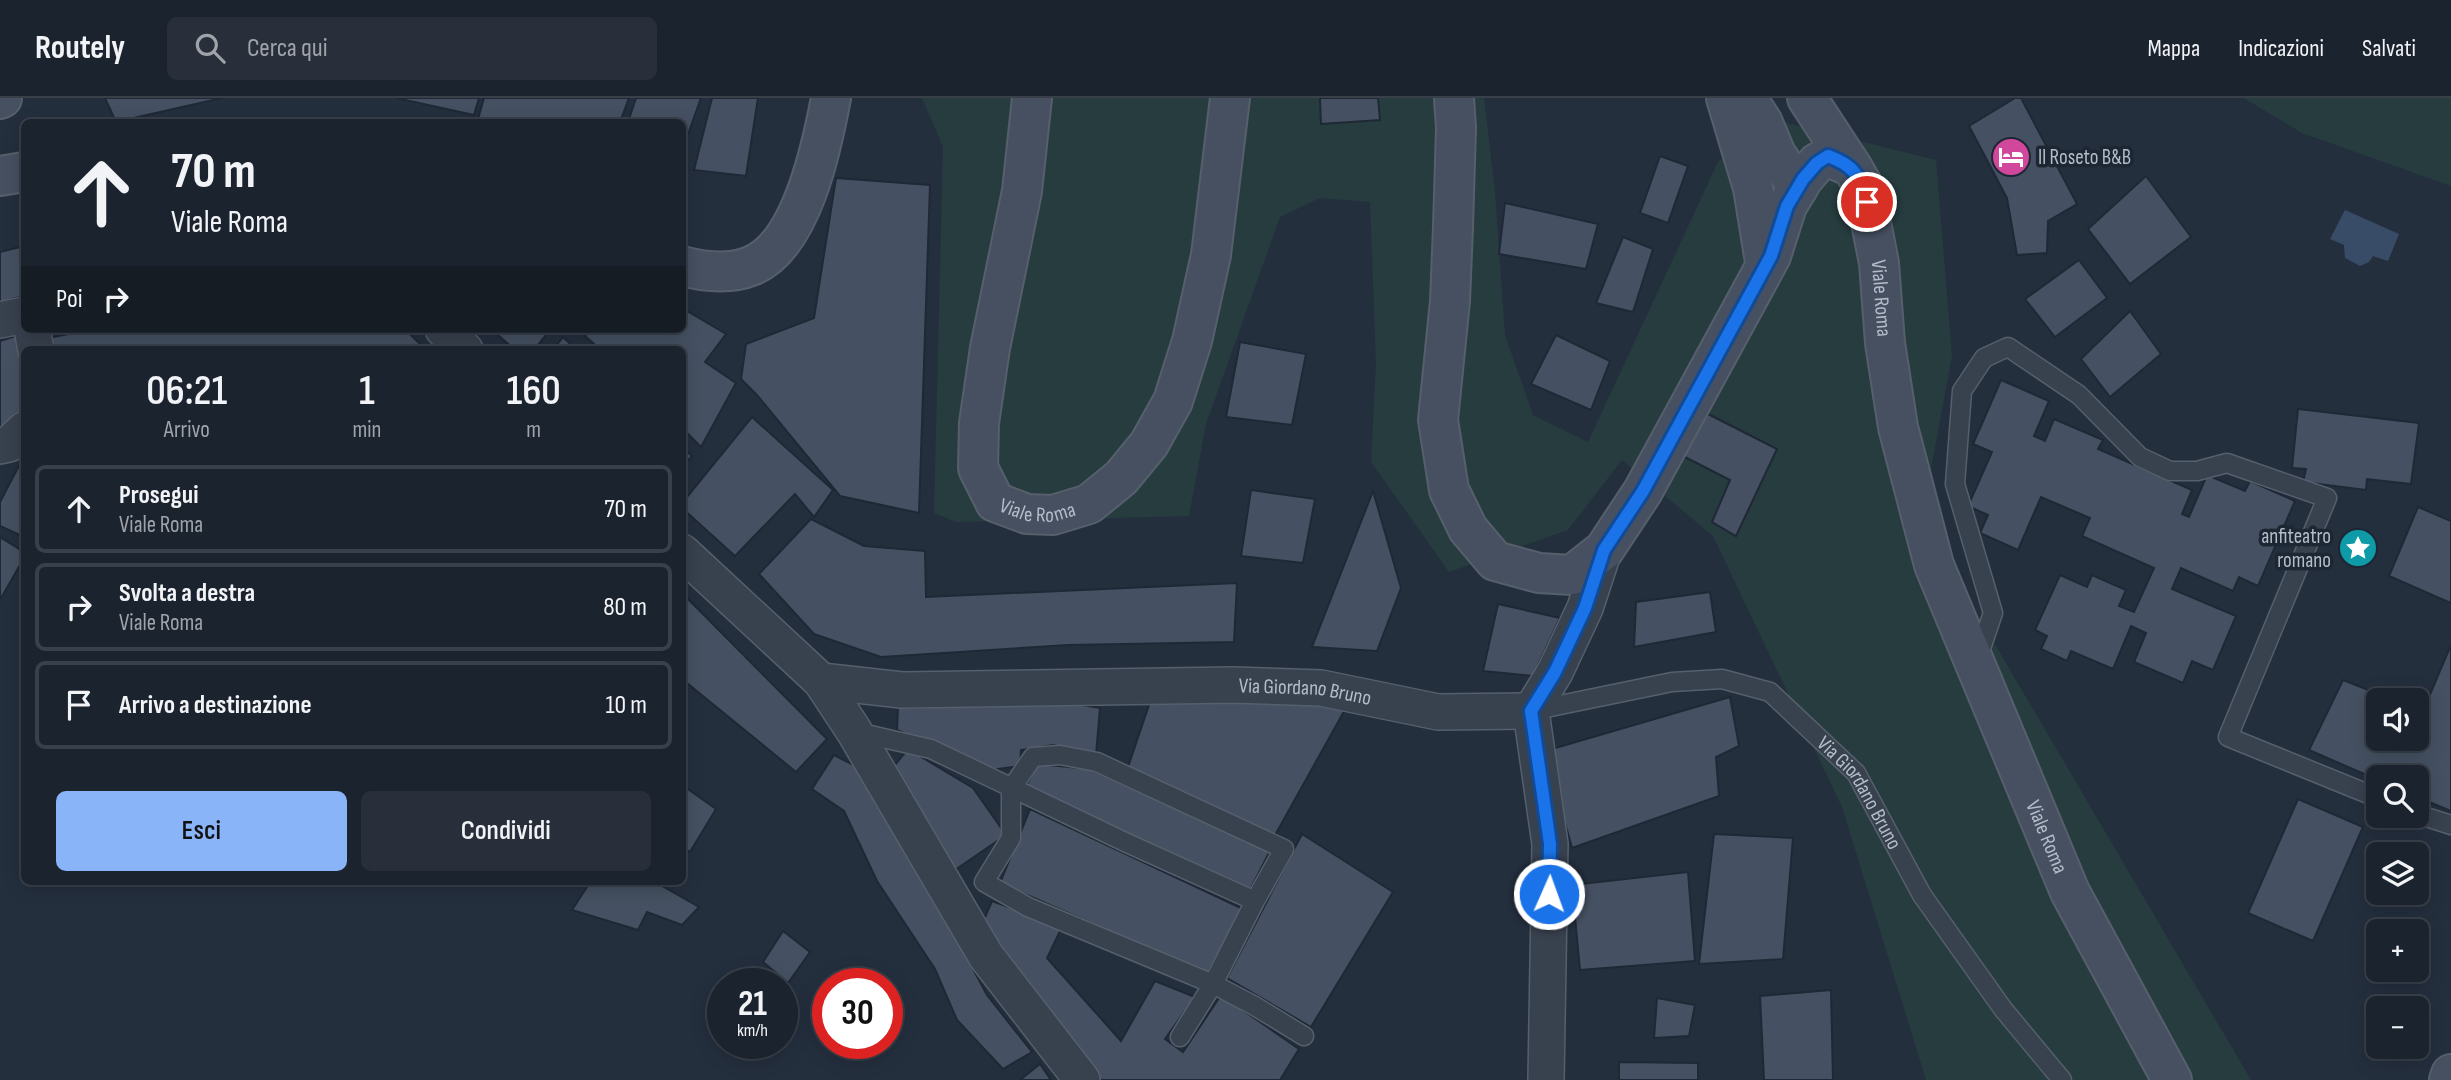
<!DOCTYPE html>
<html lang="it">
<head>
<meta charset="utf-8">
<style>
	:root { --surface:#1b232e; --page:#282f3a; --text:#f1f3f6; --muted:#a0a4aa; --line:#39404a; --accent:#8ab4f8 }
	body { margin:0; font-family:"Sofia Sans Condensed",sans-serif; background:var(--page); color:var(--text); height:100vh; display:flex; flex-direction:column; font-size:26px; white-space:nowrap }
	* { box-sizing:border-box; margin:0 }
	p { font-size:23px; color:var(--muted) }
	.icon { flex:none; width:38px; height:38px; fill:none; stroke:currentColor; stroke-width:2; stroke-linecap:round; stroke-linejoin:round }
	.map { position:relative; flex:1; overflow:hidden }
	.panel { position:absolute; left:21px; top:248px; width:665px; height:539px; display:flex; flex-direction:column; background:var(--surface); border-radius:10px; box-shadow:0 4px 18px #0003,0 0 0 2px var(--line) }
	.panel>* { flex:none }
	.guide { position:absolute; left:21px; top:21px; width:665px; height:214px; border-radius:10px; box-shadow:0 4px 18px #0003,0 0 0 2px var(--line); background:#1b232e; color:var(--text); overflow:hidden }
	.controls { position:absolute; left:2366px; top:590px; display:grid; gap:14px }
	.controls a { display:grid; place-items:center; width:63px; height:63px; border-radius:10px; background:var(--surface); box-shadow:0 4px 18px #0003,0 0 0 2px var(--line); font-size:35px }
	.speed { position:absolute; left:707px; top:870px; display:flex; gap:14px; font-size:35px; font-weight:700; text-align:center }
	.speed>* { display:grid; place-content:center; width:91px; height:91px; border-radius:50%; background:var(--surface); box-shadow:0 4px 18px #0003,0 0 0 2px var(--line); line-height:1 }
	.speed small { font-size:18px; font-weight:400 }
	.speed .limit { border:10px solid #d22; background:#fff; color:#111 }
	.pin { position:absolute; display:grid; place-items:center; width:60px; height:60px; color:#fff; margin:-30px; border:4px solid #fff; border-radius:50%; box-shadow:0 2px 7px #0007 }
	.me { position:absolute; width:77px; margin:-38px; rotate:2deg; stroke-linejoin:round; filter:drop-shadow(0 0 5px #0008) }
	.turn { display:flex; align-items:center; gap:24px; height:147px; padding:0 35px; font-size:32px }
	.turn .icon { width:91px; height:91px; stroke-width:2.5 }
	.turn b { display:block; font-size:49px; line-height:60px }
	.then { display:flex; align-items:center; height:66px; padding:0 35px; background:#0003; gap:14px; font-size:26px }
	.eta { display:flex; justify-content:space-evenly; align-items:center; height:119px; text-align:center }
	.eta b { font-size:42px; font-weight:600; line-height:49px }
	.button { display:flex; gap:14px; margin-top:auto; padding:14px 35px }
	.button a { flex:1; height:80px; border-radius:10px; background:var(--accent); color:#111; font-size:28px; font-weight:600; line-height:80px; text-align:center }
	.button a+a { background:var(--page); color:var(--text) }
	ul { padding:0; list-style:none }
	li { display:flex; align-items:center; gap:21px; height:88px; margin:0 14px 10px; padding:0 21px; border:4px solid var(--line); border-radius:10px }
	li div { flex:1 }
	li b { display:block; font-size:26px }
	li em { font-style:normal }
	header { display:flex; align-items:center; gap:42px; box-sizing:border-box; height:98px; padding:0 35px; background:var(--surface); border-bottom:2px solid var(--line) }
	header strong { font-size:33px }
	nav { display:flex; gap:38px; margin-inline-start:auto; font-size:24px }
	.search { width:490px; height:63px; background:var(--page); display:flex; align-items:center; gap:18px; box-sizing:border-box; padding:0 24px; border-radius:10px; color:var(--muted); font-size:26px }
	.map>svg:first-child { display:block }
</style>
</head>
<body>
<header>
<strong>Routely</strong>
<div class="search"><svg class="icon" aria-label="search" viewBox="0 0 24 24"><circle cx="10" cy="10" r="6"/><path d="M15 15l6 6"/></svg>Cerca qui</div>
<nav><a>Mappa</a><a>Indicazioni</a><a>Salvati</a></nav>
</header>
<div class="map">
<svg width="2451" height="982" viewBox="0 0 2451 982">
	<rect width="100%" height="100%" fill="#242f3e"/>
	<g fill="#263c3f">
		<path d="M922 0H1484L1495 93 1505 237 1533 317 1588 344 1718 64 1775 22 1936 62 1952 258 1931 371 1959 485 2251 982H1926L1842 709 1713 438 1622 362 1568 432 1449 474 1371 364 1376 266 1370 104 1320 100 1280 119 1206 326 1189 418 956 424 934 415 943 49Z"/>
		<path d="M2244 0H2451V88L2302 35Z"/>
	</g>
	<path fill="#394c67" d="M2345 112 2399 136 2388 163 2373 158 2369 164 2360 168 2345 160 2344 147 2330 141Z"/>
	<g fill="#455162" stroke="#1f2835" stroke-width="2">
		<path d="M105 0H222L116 24Z"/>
		<path d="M396 0H479L474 17Z"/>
		<path d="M484 0H629L620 24H488L478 21Z"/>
		<path d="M636 0H701L682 53V24H628Z"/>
		<path d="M712 0H758L746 78 694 72Z"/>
		<path d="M1320 0H1378L1380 22 1321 26Z"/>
		<path d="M2015 0H2021L2077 106 2048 123 2047 155 2017 157 2007 100 1969 28Z"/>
		<path d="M1660 58 1688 68 1668 125 1640 115Z"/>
		<path d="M2146 78 2191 139 2130 186 2088 131Z"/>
		<path d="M836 80 930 87 919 415 840 398 757 297 741 281 746 246 814 220Z"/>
		<path d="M1505 105 1598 126 1586 171 1499 156Z"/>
		<path d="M1623 139 1653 151 1633 214 1596 205Z"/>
		<path d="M24 148V198L0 204V154Z"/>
		<path d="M2079 162 2107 200 2055 239 2025 201Z"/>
		<path d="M682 210 726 236 705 264 736 285 701 349 682 330V252H601L585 238 588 231H682Z"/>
		<path d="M2130 213 2161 256 2110 299 2081 261Z"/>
		<path d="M94 231H405L426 252H49L48 240Z"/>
		<path d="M491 231H551L534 252H515Z"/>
		<path d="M28 234 24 252V319L0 331V243Z"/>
		<path d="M1556 237 1610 263 1591 312 1531 286Z"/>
		<path d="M563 239 577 252H553Z"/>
		<path d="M1240 244 1306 256 1292 327 1226 319Z"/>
		<path d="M2001 282 2049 303 2034 338 2045 343 2054 321 2103 342 2098 351 2192 392 2182 416 2189 419 2207 377 2245 393 2250 383 2295 403 2258 488 2239 479 2233 493 2181 470 2172 491 2236 518 2213 572 2192 563 2183 585 2134 564 2146 535 2131 528 2113 571 2071 553 2067 563 2041 551 2047 538 2035 532 2060 477 2087 489 2092 477 2126 492 2119 508 2134 514 2154 470 2082 438 2090 420 2041 399 2018 452 1980 435 1988 417 1968 408 1992 354 1973 346Z"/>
		<path d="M2298 311 2419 325 2411 386 2367 381 2366 392 2303 384 2306 371 2292 370Z"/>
		<path d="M1706 315 1777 351 1736 438 1712 424 1730 382 1683 358Z"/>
		<path d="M752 319 833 392 814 419 795 396 735 458 682 410V405Z"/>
		<path d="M682 349 692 358 682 369Z"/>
		<path d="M24 358V439L0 428V404Z"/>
		<path d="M1251 392 1315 401 1303 465 1241 458Z"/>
		<path d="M1373 393 1401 490 1377 553 1312 549Z"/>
		<path d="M2418 409 2451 423V505L2389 478Z"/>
		<path d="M811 421 864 448 925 453 926 499 1237 485 1234 544 1068 547 881 559 814 536 759 476Z"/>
		<path d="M0 439 24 454V460L0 502Z"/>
		<path d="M1710 494 1716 534 1634 549 1636 504Z"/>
		<path d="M687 500 827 641 796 674 682 581V505Z"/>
		<path d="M1498 506 1560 520 1533 578 1483 573Z"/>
		<path d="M2451 547V713L2417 699V679H2378V682L2309 652 2343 582 2394 602H2378V640H2417V611L2423 613Z"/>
		<path d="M1261 598 1347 608 1274 739 1127 672 1150 604Z"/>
		<path d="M1730 599 1739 648 1716 659 1719 698 1572 750 1545 653Z"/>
		<path d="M1070 605 1100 610 1096 657 1053 647 1021 652 1020 668 991 672 897 632 898 610Z"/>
		<path d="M908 651 973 690 1006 737 952 774 890 673Z"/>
		<path d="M834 657 867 674 987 897 1032 954 1003 971 957 922 935 871 877 783 844 713 812 691Z"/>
		<path d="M1038 666 1090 671 1270 753 1250 792 1025 690Z"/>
		<path d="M682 687 716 711 690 754 682 749Z"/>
		<path d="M2298 701 2363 729 2313 843 2248 815Z"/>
		<path d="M1030 711 1243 811 1207 876 1000 785Z"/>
		<path d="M1302 736 1393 794 1311 929 1227 880Z"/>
		<path d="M1714 736 1793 740 1783 861 1699 866Z"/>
		<path d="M1688 774 1695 863 1580 872 1572 787Z"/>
		<path d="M590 784H655L699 809 682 827 647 814 638 832 572 812Z"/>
		<path d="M992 803 1062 829 1047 860 1121 943 1155 883 1195 899 1165 941 1183 954 1221 897 1299 951 1280 982H1101L1026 894 982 826Z"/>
		<path d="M783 833 810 854 788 885 763 864Z"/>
		<path d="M1831 892 1833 982H1764L1760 898Z"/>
		<path d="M1657 900 1695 907 1689 938 1654 940Z"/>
		<path d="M1619 964 1698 965V982H1619Z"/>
		<path d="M1040 966 1051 982H1020Z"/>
	</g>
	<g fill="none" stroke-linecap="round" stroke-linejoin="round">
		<defs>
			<g id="lane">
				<path d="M1978 559 1993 515 1955 386 1962 293 1984 260 2008 249 2079 297 2140 359 2170 373H2197L2227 365 2327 400 2228 639 2378 700"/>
				<path id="s1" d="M1531 613 1672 584 1722 581 1770 594 1856 675 1922 797 2003 911 2062 982"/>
				<path d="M857 634 931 651 1127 745 1255 803 1213 886 1028 809 984 784 1011 740V691L1033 659 1060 657 1097 664 1284 751 1255 803"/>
				<path d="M2417 716 2451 727"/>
				<path d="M1180 939 1213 886 1253 907 1304 938"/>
			</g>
			<g id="street">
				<path d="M0 222 24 217"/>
				<path d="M32 231 36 252"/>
				<path d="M443 231 465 252"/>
				<path d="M0 348 9 346 24 332"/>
				<path d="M682 454 821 583 854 633 986 858 1082 982"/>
				<path id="s2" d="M821 583 902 592 1233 587 1321 590 1438 614 1531 613"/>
				<path d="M1546 982 1550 746 1531 613 1555 574 1585 510 1604 452"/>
			</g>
			<g id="secondary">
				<path id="s3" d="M1032 0 1022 93 990 250 979 325 978 370 995 404 1027 416 1053 417 1089 406 1121 380 1149 346 1173 303 1192 243 1211 157 1230 0"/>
				<path id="s4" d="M1454 0 1456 30 1453 129 1450 203 1438 322 1449 392 1468 431 1495 463 1539 475 1572 477 1604 452 1643 393 1771 158 1787 108 1803 81 1817 65 1828 59 1852 69 1862 86 1867 104 1879 165 1885 245 1898 329 1934 467 2070 794 2172 982"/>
				<path d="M1726 0 1753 90 1765 164"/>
				<path d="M1747 0 1763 25 1776 56 1798 90"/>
				<path d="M1807 0 1852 69"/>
				<path d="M0 1 2 0"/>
				<path d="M0 78 24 74"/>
				<path d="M682 168C705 174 729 177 751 168 802 148 822 48 831 0"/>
				<path d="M2449 982 2451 976"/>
			</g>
		</defs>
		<use href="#lane" stroke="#565f6c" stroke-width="21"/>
		<use href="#street" stroke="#565f6c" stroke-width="38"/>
		<use href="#secondary" stroke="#565f6c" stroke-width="42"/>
		<use href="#lane" stroke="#38414e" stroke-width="18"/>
		<use href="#street" stroke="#38414e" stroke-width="35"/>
		<use href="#secondary" stroke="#465061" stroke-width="38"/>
	</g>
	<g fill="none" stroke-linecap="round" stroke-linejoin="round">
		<defs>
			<path id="route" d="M1549 796 1550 746 1531 613 1555 574 1585 510 1604 452 1643 393 1771 158 1787 108 1803 81 1817 65 1828 58C1855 68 1859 77 1867 104"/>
		</defs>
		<use href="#route" stroke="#114b97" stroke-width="18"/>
		<use href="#route" stroke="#1a73e8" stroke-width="12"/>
	</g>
	<defs>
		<symbol id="hotel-disc" viewBox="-11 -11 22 22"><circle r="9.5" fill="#d1479c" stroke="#1d2633"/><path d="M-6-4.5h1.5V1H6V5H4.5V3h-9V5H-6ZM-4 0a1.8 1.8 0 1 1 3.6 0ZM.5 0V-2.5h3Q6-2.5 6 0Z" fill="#fff"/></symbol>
		<symbol id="sight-disc" viewBox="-11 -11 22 22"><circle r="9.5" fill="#0f9aa8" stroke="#1d2633"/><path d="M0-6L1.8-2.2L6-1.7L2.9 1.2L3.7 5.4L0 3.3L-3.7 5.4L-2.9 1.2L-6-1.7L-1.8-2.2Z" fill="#fff"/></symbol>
	</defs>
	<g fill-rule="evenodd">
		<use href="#hotel-disc" x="1989" y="37" width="44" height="44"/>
		<use href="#sight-disc" x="2336" y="428" width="44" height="44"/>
	</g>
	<g text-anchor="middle" stroke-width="7" stroke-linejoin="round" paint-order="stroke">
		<g font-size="21" fill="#b4bcc9" stroke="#1d2633" text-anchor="start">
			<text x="2038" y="66">Il Roseto B&amp;B</text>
			<text x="2331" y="445" text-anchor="end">anfiteatro<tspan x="2331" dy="24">romano</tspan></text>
		</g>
		<g font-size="21" fill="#b4bcc9" stroke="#1d2633">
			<text dy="7" stroke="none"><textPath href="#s4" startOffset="1216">Viale Roma</textPath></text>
			<text dy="7" stroke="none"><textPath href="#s3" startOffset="457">Viale Roma</textPath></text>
			<text dy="7" stroke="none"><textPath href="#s2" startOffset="485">Via Giordano Bruno</textPath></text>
			<text dy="7" stroke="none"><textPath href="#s1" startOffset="380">Via Giordano Bruno</textPath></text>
			<text dy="7" stroke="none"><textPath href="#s4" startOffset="1783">Viale Roma</textPath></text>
		</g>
	</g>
</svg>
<div class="controls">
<a><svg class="icon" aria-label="sound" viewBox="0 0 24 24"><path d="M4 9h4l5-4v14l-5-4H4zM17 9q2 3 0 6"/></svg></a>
<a><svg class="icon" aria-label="search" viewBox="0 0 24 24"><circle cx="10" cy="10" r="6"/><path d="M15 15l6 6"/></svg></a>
<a><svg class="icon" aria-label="layers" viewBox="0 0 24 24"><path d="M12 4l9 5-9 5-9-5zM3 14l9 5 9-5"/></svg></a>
<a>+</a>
<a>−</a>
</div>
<div class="speed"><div>21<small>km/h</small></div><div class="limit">30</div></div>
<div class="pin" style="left:1867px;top:104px;background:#d93025"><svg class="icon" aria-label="arrive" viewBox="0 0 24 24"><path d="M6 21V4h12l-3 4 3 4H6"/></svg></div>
<svg class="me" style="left:1549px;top:796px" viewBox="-20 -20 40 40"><circle r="17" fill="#1a73e8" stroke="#fff" stroke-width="3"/><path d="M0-11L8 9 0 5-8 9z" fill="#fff"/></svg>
<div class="guide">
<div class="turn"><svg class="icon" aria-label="ahead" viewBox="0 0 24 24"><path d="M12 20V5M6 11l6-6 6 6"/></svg><div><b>70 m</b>Viale Roma</div></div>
<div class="then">Poi<svg class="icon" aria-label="right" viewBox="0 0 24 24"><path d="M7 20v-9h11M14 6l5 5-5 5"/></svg></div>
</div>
<section class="panel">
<div class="eta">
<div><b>06:21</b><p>Arrivo</p></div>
<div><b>1</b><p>min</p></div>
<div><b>160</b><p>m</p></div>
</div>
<ul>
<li><svg class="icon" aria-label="ahead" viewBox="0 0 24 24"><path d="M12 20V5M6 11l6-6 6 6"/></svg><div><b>Prosegui</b><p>Viale Roma</p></div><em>70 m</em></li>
<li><svg class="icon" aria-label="right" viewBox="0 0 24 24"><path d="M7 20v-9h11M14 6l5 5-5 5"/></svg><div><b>Svolta a destra</b><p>Viale Roma</p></div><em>80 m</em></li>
<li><svg class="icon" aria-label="arrive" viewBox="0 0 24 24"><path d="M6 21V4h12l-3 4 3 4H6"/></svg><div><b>Arrivo a destinazione</b></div><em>10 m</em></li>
</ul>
<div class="button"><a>Esci</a><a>Condividi</a></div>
</section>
</div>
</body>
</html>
